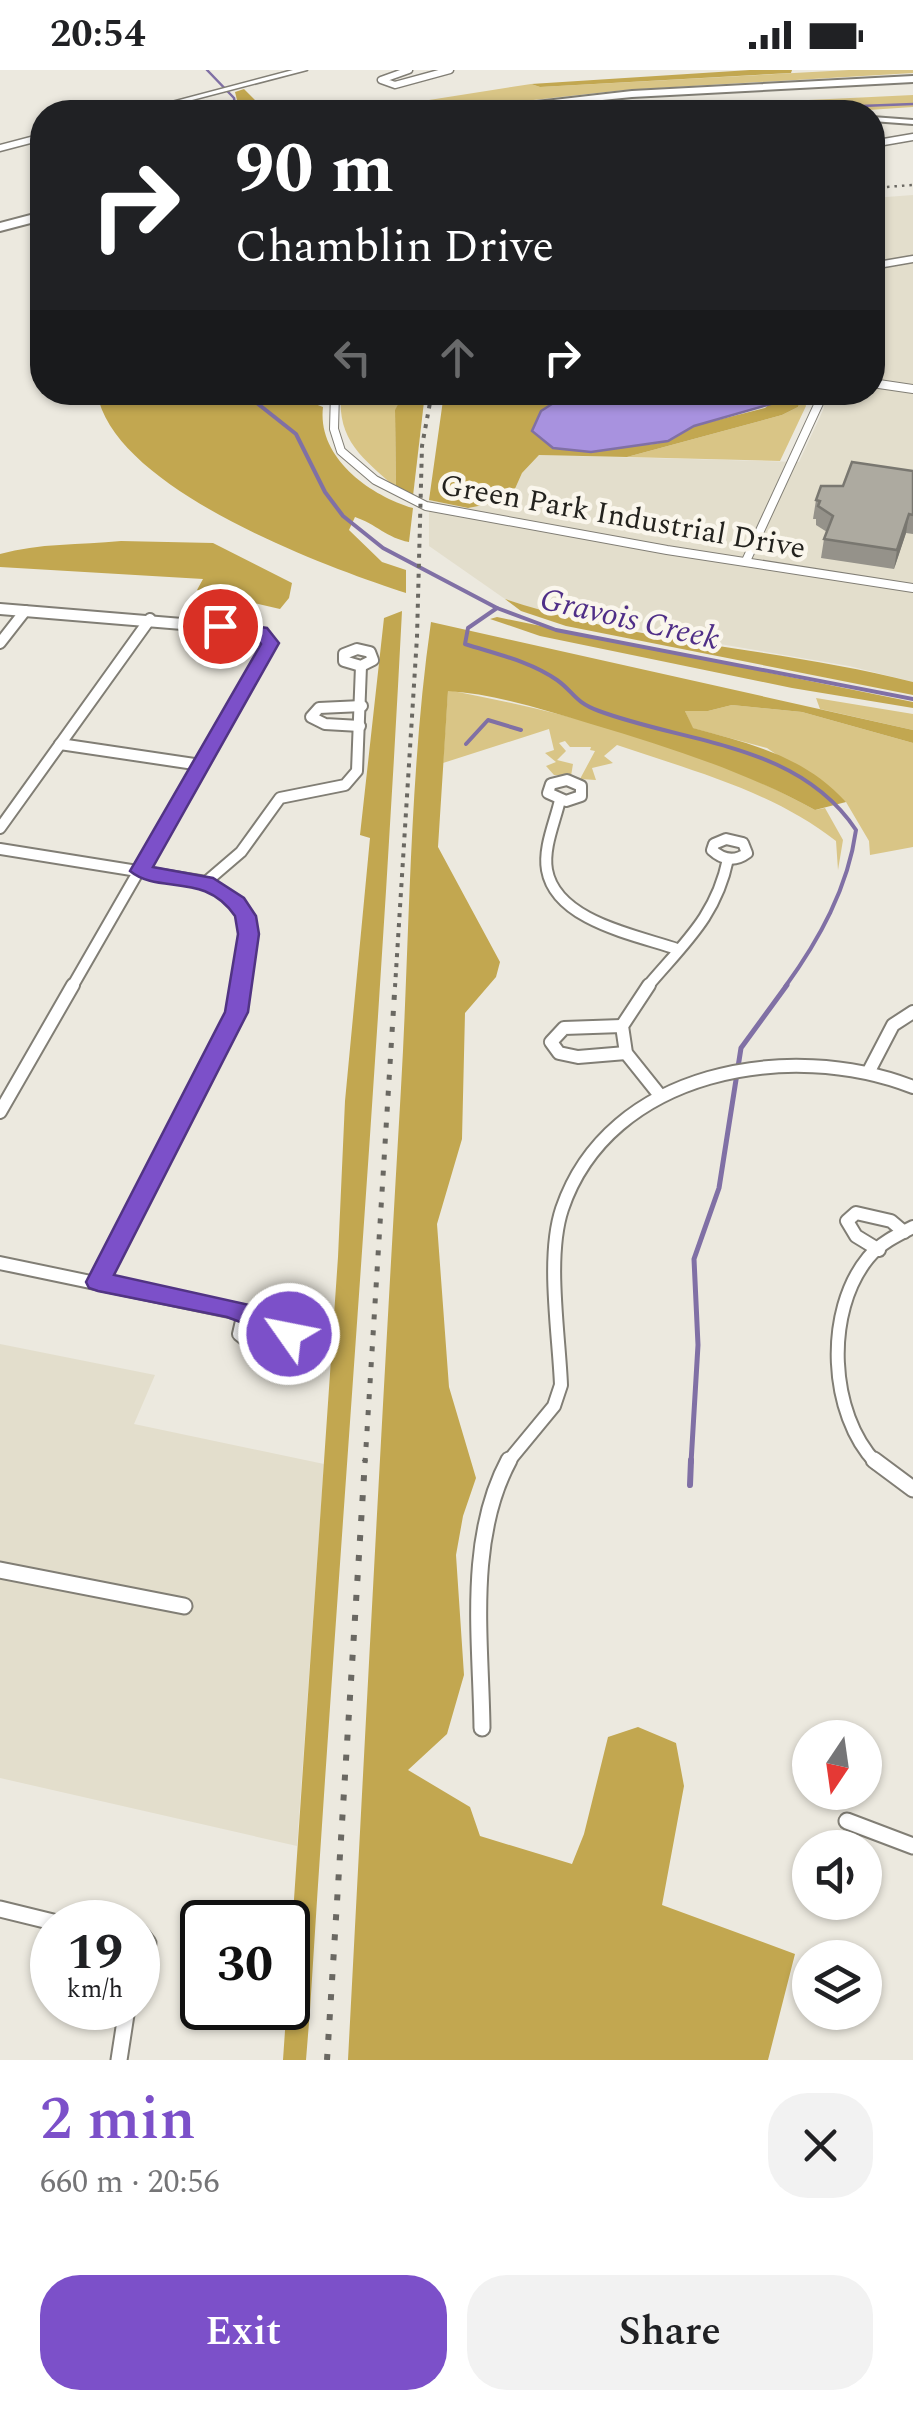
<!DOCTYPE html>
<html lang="en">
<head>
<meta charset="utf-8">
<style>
	:root { --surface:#fff; --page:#f2f2f2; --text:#202124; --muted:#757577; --accent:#7c50c9 }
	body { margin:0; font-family:Spectral,serif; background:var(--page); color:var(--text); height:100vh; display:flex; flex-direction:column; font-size:38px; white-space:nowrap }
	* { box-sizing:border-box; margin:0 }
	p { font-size:32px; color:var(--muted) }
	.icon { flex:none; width:55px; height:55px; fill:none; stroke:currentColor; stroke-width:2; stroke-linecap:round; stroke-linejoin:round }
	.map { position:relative; height:1990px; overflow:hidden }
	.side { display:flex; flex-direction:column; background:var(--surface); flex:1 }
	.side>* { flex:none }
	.guide { position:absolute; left:30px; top:30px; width:855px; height:305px; border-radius:40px; box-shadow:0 2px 8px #0004; background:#202124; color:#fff; overflow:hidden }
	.needle { width:65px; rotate:193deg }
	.buttons { position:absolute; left:792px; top:1650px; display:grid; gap:20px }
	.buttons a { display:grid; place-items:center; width:90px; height:90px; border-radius:50%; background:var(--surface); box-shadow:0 2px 8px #0004; font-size:50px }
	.speed { position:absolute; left:30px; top:1830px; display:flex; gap:20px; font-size:50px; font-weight:700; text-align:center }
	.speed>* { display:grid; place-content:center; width:130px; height:130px; border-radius:50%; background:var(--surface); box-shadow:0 2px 8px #0004; line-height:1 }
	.speed small { font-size:25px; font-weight:400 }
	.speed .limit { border:5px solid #111; border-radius:15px; background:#fff; color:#111 }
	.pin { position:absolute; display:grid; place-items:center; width:85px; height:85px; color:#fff; margin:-42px; border:5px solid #fff; border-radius:50%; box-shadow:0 2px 10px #0007 }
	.me { position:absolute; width:110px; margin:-55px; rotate:303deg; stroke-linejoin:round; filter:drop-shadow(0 0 8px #0008) }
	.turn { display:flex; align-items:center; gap:35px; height:210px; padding:0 40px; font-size:45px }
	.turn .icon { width:130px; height:130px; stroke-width:2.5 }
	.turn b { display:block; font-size:70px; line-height:85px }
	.lanes { display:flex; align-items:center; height:95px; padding:0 40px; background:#0003; justify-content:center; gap:50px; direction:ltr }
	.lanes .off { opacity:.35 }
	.round { display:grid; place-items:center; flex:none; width:105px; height:105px; border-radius:40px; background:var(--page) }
	.headline { display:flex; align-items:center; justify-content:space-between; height:170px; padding:0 40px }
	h1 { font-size:60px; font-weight:600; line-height:75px; color:var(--accent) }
	.button { display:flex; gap:20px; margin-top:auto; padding:20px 40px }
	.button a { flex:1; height:115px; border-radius:40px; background:var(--accent); color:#fff; font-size:40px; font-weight:600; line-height:115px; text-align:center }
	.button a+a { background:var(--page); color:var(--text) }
	.status { display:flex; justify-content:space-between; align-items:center; height:70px; padding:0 50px; background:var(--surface); direction:ltr }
	.status svg { height:28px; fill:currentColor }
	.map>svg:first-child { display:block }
</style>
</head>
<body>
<div class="status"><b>20:54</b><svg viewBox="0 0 49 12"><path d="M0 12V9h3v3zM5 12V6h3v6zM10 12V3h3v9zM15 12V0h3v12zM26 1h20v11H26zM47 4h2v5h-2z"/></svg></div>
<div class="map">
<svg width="913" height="1990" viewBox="0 0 913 1990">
	<rect width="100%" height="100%" fill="#ece9df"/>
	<g fill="#e3decc">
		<path d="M913 125V612L849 596 555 546 505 529 429 476V430L468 438 510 430 522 403 539 385 799 392 824 338 820 323 872 322 873 128Z"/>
		<path d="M0 1274 155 1305 134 1354 324 1394 297 1776 0 1708Z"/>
	</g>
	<g fill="#d9c586">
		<path d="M849 0H913V3L625 20 423 42H353L531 14 540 17Z"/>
		<path d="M913 25V37L839 42H555Z"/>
		<path d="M341 323H404L395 341 396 418C363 388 337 371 341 323Z"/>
		<path d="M803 325 806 336 780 391 627 387 782 345 798 337Z"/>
		<path d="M448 620C573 644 703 678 815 740L825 738 843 770 838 800 836 771C772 721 693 701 617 675L604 686 613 693 592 698 596 710 580 709 595 681 590 680 591 677H570L565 671 559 673 566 681 557 690 573 694 571 706 554 705 546 696 556 692 545 683 554 680 549 659 443 693Z"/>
		<path d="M816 628 913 644V660L820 639Z"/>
		<path d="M732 635 802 642 913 673V777L870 785 869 771 846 732 767 678 692 658 685 641H708Z"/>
	</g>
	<g fill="#c2a750">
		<path d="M750 0H792L791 3 540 17 531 14Z"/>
		<path d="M244 19 261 36 299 35 313 41 353 34H393L353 42H240L235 22Z"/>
		<path d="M97 323H286L323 337C317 387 369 425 413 438L409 472C387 468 376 454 355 447L349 460 382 492 406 500V523C323 496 114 419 97 323Z"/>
		<path d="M404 323H425L413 426 396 418 395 340Z"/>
		<path d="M444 323H569L541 341 532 361 553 378 577 381 654 374 668 371 694 356 765 338 780 326 776 323 803 325 798 337 782 345 627 387 539 385 522 403 510 430 468 438 429 430Z"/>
		<path d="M121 471 213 473 292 513 289 528 280 539 197 520 203 509 0 497V484C39 473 80 475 121 471Z"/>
		<path d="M505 529C636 573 779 578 913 612V625L566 556 521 541Z"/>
		<path d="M402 541C378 1008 339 1473 310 1940L306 1990H283L338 1187 345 1031 370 768 360 765 384 548Z"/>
		<path d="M497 547 913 632V638L792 618 540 566 490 549Z"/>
		<path d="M431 552 913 660V673L802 642 732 635 708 641H685L693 658C751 674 804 686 846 732L815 740C744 701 668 677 591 654 545 640 495 624 448 621L438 777 500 892 496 907 465 943 462 1069 437 1154 449 1317 476 1408 463 1446 456 1485 464 1605 447 1664 408 1700 470 1737 480 1766 572 1794 584 1764 608 1667 638 1657 676 1673 684 1716 662 1835 795 1884 768 1990H348C365 1666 382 1342 401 1018 410 863 409 706 431 552Z"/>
	</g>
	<path fill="#a892df" stroke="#8070a5" stroke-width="2.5" d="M776 322 780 326 778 332 694 356 668 371 591 382 553 378 532 361 541 341 569 323Z"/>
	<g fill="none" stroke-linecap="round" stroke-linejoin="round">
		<g stroke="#8070a5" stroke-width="2.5">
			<path d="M207 0 234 28 236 42"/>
			<path d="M701 42 913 34"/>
		</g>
		<g stroke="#8070a5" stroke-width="4">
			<path d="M243 322 296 364 325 422 343 446 383 478 497 538 556 560 913 629"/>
			<path d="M497 538 468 558 465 574C496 584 530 591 557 610 574 622 574 632 599 641 688 674 798 673 856 760 848 818 819 870 785 917"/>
			<path d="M466 674 488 650 521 660"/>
		</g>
		<path stroke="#8070a5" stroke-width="5" d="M691 1393 698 1275 694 1189 719 1118 741 978 787 915"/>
		<path stroke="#8070a5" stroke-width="6" d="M690 1415 691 1390"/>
		<defs>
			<g id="minor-far4">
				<path d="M409 0 381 10 395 15 450 0"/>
				<path d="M872 74 913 67"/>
				<path d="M872 196 913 189"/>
			</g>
			<g id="minor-far3">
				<path d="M872 313 913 319"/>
				<path d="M335 322 334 359 341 381 375 410 426 436 667 480 913 518"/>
				<path d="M746 491 819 333 812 322"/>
				<path d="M0 539H5"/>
			</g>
			<g id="minor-far2">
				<path d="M0 539 255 560 270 573 72 917"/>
				<path d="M0 573 25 541"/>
				<path d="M357 579 370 582 373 590 361 596 344 591V584Z"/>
				<path d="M360 656 325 654 311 647 319 638 362 636"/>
				<path d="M60 674 201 695"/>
				<path d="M567 710 581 716V726L566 731 548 723 551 714Z"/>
				<path d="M560 730C555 752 543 778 547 800 556 851 636 865 677 879"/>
				<path d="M0 758 150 549"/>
				<path d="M726 769 743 773 747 783C735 792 723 790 712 780L714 774Z"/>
				<path d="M0 779 206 812 237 833 246 846 249 863 241 917"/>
				<path d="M206 812 241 782 280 728 345 715 357 701 361 596"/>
				<path d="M647 917C684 873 716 847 728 789"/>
			</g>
			<g id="minor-far1">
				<path d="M649 915 622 956 626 983 658 1023"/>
				<path d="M622 956 564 958 551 972 559 983 578 987 626 983"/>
				<path d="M869 1001 893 955 913 942"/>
				<path d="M0 1042 73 915"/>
				<path d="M879 1180 856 1166 847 1151 856 1143 891 1151 904 1162"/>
				<path d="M0 1193 248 1245"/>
				<path d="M98 1212 237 942 241 915"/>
				<path d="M263 1240 278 1242 290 1258 279 1274 256 1278 239 1264 242 1251Z"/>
				<path d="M507 1393 554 1336 561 1315C559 1264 546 1187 562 1139 609 1000 790 969 913 1017"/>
				<path d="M876 1393C829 1344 824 1242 868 1188 879 1174 897 1165 913 1157"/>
			</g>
			<g id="minor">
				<path d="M874 1390 913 1419"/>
				<path d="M0 1500 184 1536"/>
				<path d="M482 1658C481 1570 466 1470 509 1390"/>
				<path d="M847 1751 913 1776"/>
				<path d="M0 1839 53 1852"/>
				<path d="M103 1852H119"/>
				<path d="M138 1860 148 1873 146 1887 138 1895"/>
				<path d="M119 1990 127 1938"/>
			</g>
			<path id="tertiary" d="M872 47 913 50V54L872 51Z"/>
			<g id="secondary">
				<path d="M293 0H307L146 42H134Z"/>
				<path d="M42 64V70L0 81V75Z"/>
			</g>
			<g id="motorway">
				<path d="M913 6V12L632 27 484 42H450L632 21Z"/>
				<path d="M42 142V150L0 161V153Z"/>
			</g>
		</defs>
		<use href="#minor-far4" stroke="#817e75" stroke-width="9"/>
		<use href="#minor-far3" stroke="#817e75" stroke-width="10"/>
		<use href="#minor-far2" stroke="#817e75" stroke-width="14"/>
		<use href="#minor-far1" stroke="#817e75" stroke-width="16"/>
		<use href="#minor" stroke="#817e75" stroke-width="19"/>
		<use href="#tertiary" stroke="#817e75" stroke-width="4"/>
		<use href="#secondary" stroke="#817e75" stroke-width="3"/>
		<use href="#motorway" stroke="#817e75" stroke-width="4"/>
		<use href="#minor-far4" stroke="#fff" stroke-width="6"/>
		<use href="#minor-far3" stroke="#fff" stroke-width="8"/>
		<use href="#minor-far2" stroke="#fff" stroke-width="10"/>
		<use href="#minor-far1" stroke="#fff" stroke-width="12"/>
		<use href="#minor" stroke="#fff" stroke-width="15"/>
		<use href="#tertiary" fill="#fff" fill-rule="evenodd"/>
		<use href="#secondary" fill="#fff" fill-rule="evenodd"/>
		<use href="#motorway" fill="#fff" fill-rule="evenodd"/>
		<path stroke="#6a6862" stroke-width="2.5" stroke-dasharray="2.5 5" stroke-linecap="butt" d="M872 118 913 115"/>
		<path stroke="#6a6862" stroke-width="4" stroke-dasharray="4 6" stroke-linecap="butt" d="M395 917 417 567 422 376 432 322"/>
		<path stroke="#6a6862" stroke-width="5" stroke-dasharray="5 11" stroke-linecap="butt" d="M365 1393 395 915"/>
		<path stroke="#6a6862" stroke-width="6" stroke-dasharray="6 14" stroke-linecap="butt" d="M327 1990 365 1390"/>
	</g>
	<path fill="#95928a" d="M913 401V464L906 463 894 499 821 488 824 469 827 462 816 455V449H813L816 430 843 416Z"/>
	<path fill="#797770" d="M909 444 906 463 894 499 897 480Z"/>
	<path fill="#adaaa0" stroke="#797770" stroke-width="2.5" d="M852 392 913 401V445L909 444 897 480 824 469 833 446 818 436 820 431 816 430 821 416H843Z"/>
	<path fill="#7c50c9" stroke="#513483" stroke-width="2.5" d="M220 551 267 558 279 573 153 797 213 808 244 828 256 846 259 864 248 942 114 1205 249 1235C273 1226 313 1238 298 1271H280L271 1251 248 1255 227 1247 98 1221 89 1218 86 1212 225 942 238 864 235 846C204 801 159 825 130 801L261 574 255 566 214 560 211 556Z"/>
	<g text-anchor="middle" stroke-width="9" stroke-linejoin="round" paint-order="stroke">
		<g font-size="30" fill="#23221e" stroke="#faf6ec">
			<text transform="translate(623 446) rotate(10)" y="10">Green Park Industrial Drive</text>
		</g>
		<g font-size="32" font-style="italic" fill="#4f2e87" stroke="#faf6ec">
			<text transform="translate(630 548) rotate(13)" y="11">Gravois Creek</text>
		</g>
	</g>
</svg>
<div class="buttons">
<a><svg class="needle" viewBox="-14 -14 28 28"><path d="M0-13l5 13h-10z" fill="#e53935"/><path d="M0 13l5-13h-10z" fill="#757577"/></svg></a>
<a><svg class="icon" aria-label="sound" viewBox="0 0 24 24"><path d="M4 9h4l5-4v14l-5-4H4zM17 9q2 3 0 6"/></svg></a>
<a><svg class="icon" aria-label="layers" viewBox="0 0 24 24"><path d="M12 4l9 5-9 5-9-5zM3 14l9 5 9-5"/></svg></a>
</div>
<div class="speed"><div>19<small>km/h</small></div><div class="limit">30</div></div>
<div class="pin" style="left:220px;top:556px;background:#d93025"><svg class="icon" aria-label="arrive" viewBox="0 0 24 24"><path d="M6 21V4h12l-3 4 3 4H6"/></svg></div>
<svg class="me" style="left:289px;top:1264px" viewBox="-20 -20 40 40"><circle r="17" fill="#7c50c9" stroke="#fff" stroke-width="3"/><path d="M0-11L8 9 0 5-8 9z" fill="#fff"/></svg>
<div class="guide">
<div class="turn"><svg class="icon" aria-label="right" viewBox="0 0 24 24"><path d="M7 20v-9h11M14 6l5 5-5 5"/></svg><div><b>90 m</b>Chamblin Drive</div></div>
<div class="lanes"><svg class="icon off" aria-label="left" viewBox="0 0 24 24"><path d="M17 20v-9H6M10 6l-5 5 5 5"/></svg><svg class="icon off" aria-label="ahead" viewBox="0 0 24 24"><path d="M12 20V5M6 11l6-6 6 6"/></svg><svg class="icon" aria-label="right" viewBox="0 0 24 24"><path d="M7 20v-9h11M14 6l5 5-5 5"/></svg></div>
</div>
</div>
<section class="side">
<div class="headline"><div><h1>2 min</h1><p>660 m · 20:56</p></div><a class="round"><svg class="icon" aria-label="close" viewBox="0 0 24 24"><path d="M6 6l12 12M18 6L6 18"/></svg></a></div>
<div class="button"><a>Exit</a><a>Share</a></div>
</section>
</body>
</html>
